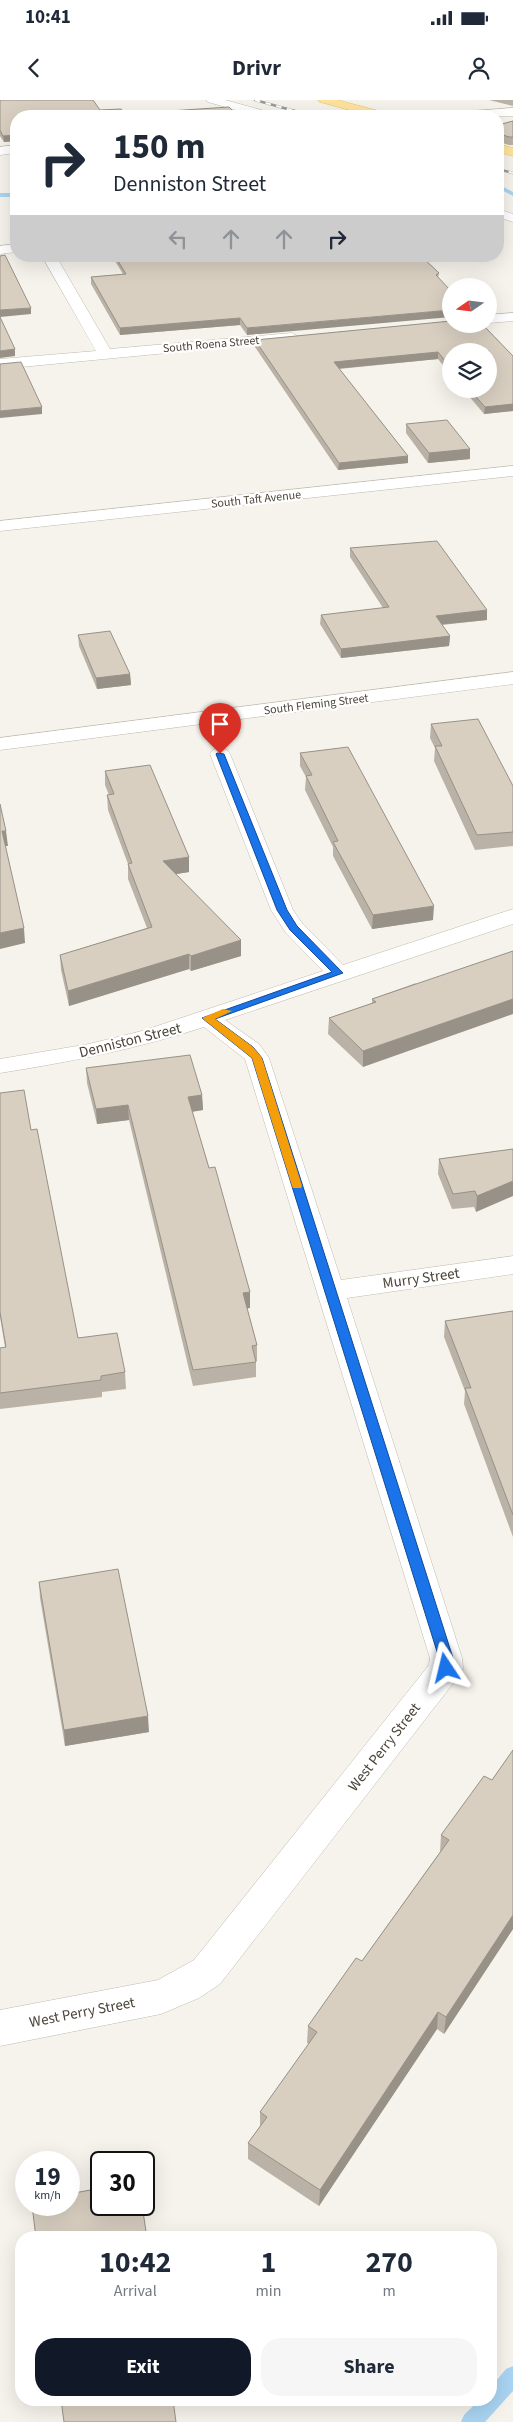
<!DOCTYPE html>
<html lang="en">
<head>
<meta charset="utf-8">
<style>
	:root { --surface:#fff; --page:#f6f6f7; --text:#1f2937; --muted:#747a83; --accent:#111827 }
	body { margin:0; font-family:"Source Sans 3",sans-serif; background:var(--page); color:var(--text); height:100vh; display:flex; flex-direction:column; font-size:19px; white-space:nowrap }
	* { box-sizing:border-box; margin:0 }
	p { font-size:16px; color:var(--muted) }
	.icon { flex:none; width:28px; height:28px; fill:none; stroke:currentColor; stroke-width:2; stroke-linecap:round; stroke-linejoin:round }
	.map { position:relative; flex:1; overflow:hidden }
	.panel { position:absolute; left:15px; top:2131px; width:482px; height:175px; display:flex; flex-direction:column; background:var(--surface); border-radius:20px; box-shadow:0 5px 20px #0002 }
	.panel>* { flex:none }
	.banner { position:absolute; left:10px; top:10px; width:494px; height:152px; border-radius:20px; box-shadow:0 5px 20px #0002; background:#fff; color:var(--text); overflow:hidden }
	.needle { width:32px; rotate:256deg }
	.controls { position:absolute; left:442px; top:178px; display:grid; gap:10px }
	.controls a { display:grid; place-items:center; width:55px; height:55px; border-radius:50%; background:var(--surface); box-shadow:0 5px 20px #0002; font-size:25px }
	.speed { position:absolute; left:15px; top:2051px; display:flex; gap:10px; font-size:25px; font-weight:700; text-align:center }
	.speed>* { display:grid; place-content:center; width:65px; height:65px; border-radius:50%; background:var(--surface); box-shadow:0 5px 20px #0002; line-height:1 }
	.speed small { font-size:12px; font-weight:400 }
	.speed .limit { border:2px solid #111; border-radius:8px; background:#fff; color:#111 }
	.pin { position:absolute; display:grid; place-items:center; width:42px; height:42px; color:#fff; margin:-51px -21px; border-radius:50% 50% 50% 0; rotate:-45deg; box-shadow:0 0 5px #0007 }
	.pin .icon { rotate:45deg }
	.me { position:absolute; width:55px; margin:-28px; rotate:350deg; stroke-linejoin:round; filter:drop-shadow(0 0 4px #0008) }
	.turn { display:flex; align-items:center; gap:18px; height:105px; padding:0 20px; font-size:22px }
	.turn .icon { width:65px; height:65px; stroke-width:2.5 }
	.turn b { display:block; font-size:35px; line-height:42px }
	.lanes { display:flex; align-items:center; height:48px; padding:0 20px; background:#0003; justify-content:center; gap:25px; direction:ltr }
	.lanes .off { opacity:.35 }
	.eta { display:flex; justify-content:space-evenly; align-items:center; height:85px; text-align:center }
	.eta b { font-size:30px; font-weight:700; line-height:35px }
	.cta { display:flex; gap:10px; margin-top:auto; padding:10px 20px }
	.cta a { flex:1; height:58px; border-radius:20px; background:var(--accent); color:#fff; font-size:20px; font-weight:700; line-height:58px; text-align:center }
	.cta a+a { background:var(--page); color:var(--text) }
	.status { display:flex; justify-content:space-between; align-items:center; height:35px; padding:0 25px; background:var(--surface); direction:ltr }
	.status svg { height:14px; fill:currentColor }
	header { display:flex; justify-content:space-between; align-items:center; height:65px; padding:0 20px; background:var(--surface); font-size:22px; font-weight:700 }
	.map>svg:first-child { display:block }
</style>
</head>
<body>
<div class="status"><b>10:41</b><svg viewBox="0 0 49 12"><path d="M0 12V9h3v3zM5 12V6h3v6zM10 12V3h3v9zM15 12V0h3v12zM26 1h20v11H26zM47 4h2v5h-2z"/></svg></div>
<header><svg class="icon" aria-label="back" viewBox="0 0 24 24"><path d="M15 5l-7 7 7 7"/></svg>Drivr<svg class="icon" aria-label="person" viewBox="0 0 24 24"><circle cx="12" cy="8" r="4"/><path d="M4 21q1-7 8-7t8 7"/></svg></header>
<div class="map">
<svg width="513" height="2322" viewBox="0 0 513 2322">
	<rect width="100%" height="100%" fill="#f6f3ec"/>
	<g fill="none" stroke-linecap="round" stroke-linejoin="round">
		<g fill="#a9d4f2" fill-rule="evenodd">
			<path d="M498 84 513 92V96L498 88Z"/>
			<rect x="0" y="93" width="16" height="4"/>
			<path d="M513 2266V2291L485 2322H461L464 2315 479 2300H491V2287L506 2269Z"/>
		</g>
		<defs>
			<g id="minor">
				<path d="M206 0H225L272 13 274 16H256L208 2Z"/>
				<path d="M513 8V16H454L460 12Z"/>
				<path d="M16 45V53L0 55V47Z"/>
				<path d="M498 109 513 114V122L498 117Z"/>
				<path d="M16 144V152L0 154V146Z"/>
				<path d="M42 156H56L110 249 292 233 299 237 292 241 0 269V259L96 251Z"/>
				<path d="M513 213V221L489 223V215Z"/>
				<path d="M513 366V376L0 431V421Z"/>
				<path d="M513 572V584L0 650V638Z"/>
				<path d="M220 648 227 650 230 654 293 810 302 823 343 865 513 809V824L225 920 259 944 269 958 341 1180 513 1156V1174L347 1198 462 1558 463 1568 458 1577 220 1884 199 1898 161 1914 0 1946V1910L158 1880 194 1860 429 1565 430 1558 245 959 204 927C137 949 69 962 0 973V959L89 944 142 931 323 871 286 833 271 810 210 654 213 650Z"/>
			</g>
			<g id="primary">
				<path d="M318 0H337L387 13 389 16H371L320 2Z"/>
				<path d="M498 44 513 48V56L498 52Z"/>
			</g>
		</defs>
		<use href="#minor" stroke="#c2bbae" stroke-width="1"/>
		<use href="#primary" stroke="#e6c16a" stroke-width="1"/>
		<use href="#minor" fill="#fff" fill-rule="evenodd"/>
		<use href="#primary" fill="#ffe39c" fill-rule="evenodd"/>
		<defs>
			<g id="rail">
				<path d="M255 0 313 16"/>
				<path d="M498 69 513 73"/>
			</g>
		</defs>
		<use href="#rail" stroke="#9a9a9a" stroke-width="2.5"/>
		<use href="#rail" stroke="#fff" stroke-width="2" stroke-dasharray="5.5" stroke-linecap="butt"/>
	</g>
	<g fill="#bab2a6">
		<path d="M0 0 100 10 125 14 238 16H16V41L4 42 0 36Z"/>
		<path d="M489 0H513V6Z"/>
		<path d="M513 21V45H509L499 42 498 33V25Z"/>
		<path d="M112 156H421L439 173 438 178 247 235 240 225 120 235 91 184V177L123 174Z"/>
		<path d="M451 221V224H482L513 256V311L484 314 463 289H489V251H451V275L438 259 339 269 408 356V363L338 370 255 247V240Z"/>
		<path d="M406 324 470 349V359L428 363 406 333Z"/>
		<path d="M350 448 487 520 442 525 450 536 449 546 341 558 320 524 321 515 383 508 350 457Z"/>
		<path d="M78 535 130 574 131 585 97 589 79 546Z"/>
		<path d="M431 624 513 686V746L475 750 434 661 435 648 430 638Z"/>
		<path d="M300 653 433 820 372 829 333 756V747L305 690 306 677 300 666Z"/>
		<path d="M105 671 189 772 176 774 241 856 191 871 189 869 69 906 61 870 60 855 147 828 128 779V764L108 710 107 695H109L105 685Z"/>
		<path d="M416 883 363 967 328 934 329 918 372 903V899Z"/>
		<path d="M86 968 202 995 203 1010 192 1012 209 1068 250 1192V1208H247L257 1245V1261H256V1277L193 1286 129 1020 97 1024 87 983Z"/>
		<path d="M0 993 31 1030 78 1238 125 1272 126 1289 102 1292V1297L0 1309V1248L5 1247 0 1217Z"/>
		<path d="M513 1049 476 1112 474 1107 452 1109 438 1074 439 1059Z"/>
		<path d="M513 1211V1437L464 1304 465 1291 444 1237 445 1221Z"/>
		<path d="M39 1482 149 1632 65 1646 40 1498Z"/>
		<path d="M513 1650V1829L444 1934 437 1929 319 2106 248 2059V2043L260 2026V2012L309 1944 307 1943 308 1926 362 1861 440 1752 441 1735 492 1680Z"/>
	</g>
	<g fill="#979187">
		<path d="M16 35V41L4 42 3 36Z"/>
		<path d="M31 208V214L0 217V210Z"/>
		<path d="M451 210V217L247 235V228Z"/>
		<path d="M240 218V225L120 235V228Z"/>
		<path d="M15 249V256L0 258V251Z"/>
		<path d="M438 252V259L334 269V262Z"/>
		<path d="M513 304V311L484 314 485 307Z"/>
		<path d="M42 307V314L0 318V311Z"/>
		<path d="M470 349V359L428 363 429 353Z"/>
		<path d="M408 356V363L338 370 339 363Z"/>
		<path d="M487 510V520L436 525V516Z"/>
		<path d="M450 536 449 546 341 558V549Z"/>
		<path d="M130 574 131 585 97 589 96 578Z"/>
		<path d="M2 731H6L8 746H4Z"/>
		<path d="M189 757V772L164 776 163 761Z"/>
		<path d="M434 806 433 820 372 829 373 815Z"/>
		<path d="M24 828 25 843 0 849V833Z"/>
		<path d="M241 840V856L191 871V856Z"/>
		<path d="M189 854V869L69 906 68 891Z"/>
		<path d="M513 899V914L363 967V951Z"/>
		<path d="M202 995 203 1010 189 1012 188 997Z"/>
		<path d="M128 1005 129 1020 97 1024 96 1009Z"/>
		<path d="M513 1081V1096L476 1112 477 1096Z"/>
		<path d="M250 1192V1208L243 1209V1193Z"/>
		<path d="M148 1616 149 1632 65 1646 64 1630Z"/>
		<path d="M513 1815V1829L444 1934 446 1917Z"/>
		<path d="M438 1912 437 1929 319 2106 320 2090Z"/>
	</g>
	<g fill="#d8cfc1" stroke="#979187">
		<path d="M0 0H93L100 10 121 9 125 14 229 7 238 16H16V35L3 36 0 30Z"/>
		<path d="M513 21V37H509L500 34 498 25Z"/>
		<path d="M5 155 31 208 0 210V156Z"/>
		<path d="M115 156H421L439 173 436 175 451 191V210L247 228 240 218 120 228 91 177 126 174Z"/>
		<path d="M0 217 15 249 0 251Z"/>
		<path d="M451 221V224H482L513 256V304L485 307 469 289H489V251H451V268L438 252 334 262 408 356 339 363 255 240Z"/>
		<path d="M21 262 42 307 0 311V264Z"/>
		<path d="M447 320 470 349 429 353 406 324Z"/>
		<path d="M437 441 487 510 436 516 450 536 341 549 321 515 389 507 350 448Z"/>
		<path d="M110 531 130 574 96 578 78 535Z"/>
		<path d="M478 619 513 686V732L477 735 435 646H442L431 624Z"/>
		<path d="M348 647 434 806 373 815 333 742 338 741 306 676 312 675 300 653Z"/>
		<path d="M150 665 189 757 163 761 241 840 191 856 189 854 68 891 60 855 152 827 128 764 132 763 107 695 114 694 105 671Z"/>
		<path d="M0 704 6 731H2L24 828 0 833Z"/>
		<path d="M513 851V899L363 951 329 918 376 902 372 899Z"/>
		<path d="M190 955 202 995 188 997 209 1068 215 1067 250 1192 243 1193 257 1245 252 1246 256 1262 193 1270 128 1005 96 1009 86 968Z"/>
		<path d="M24 990 31 1030 37 1029 78 1238 117 1233 125 1272 101 1276V1280L0 1293V1248L6 1247 0 1212V993Z"/>
		<path d="M513 1049V1081L477 1096 475 1091 453 1094 439 1059Z"/>
		<path d="M513 1211V1415L465 1288H471L445 1221Z"/>
		<path d="M118 1469 148 1616 64 1630 39 1482Z"/>
		<path d="M513 1650V1815L446 1917 438 1912 320 2090 248 2043 267 2017 260 2012 317 1932 308 1926 356 1858 362 1861 449 1740 441 1735 484 1676 492 1680Z"/>
		<path d="M101 2088V2105H142L147 2138H36L32 2105H69V2094Z"/>
		<path d="M61 2300H173L176 2322H64Z"/>
	</g>
	<path fill="#1a73e8" stroke="#114b97" d="M217 653 224 654 287 810 297 826 343 873 215 919 253 947 262 958 453 1558 451 1572H441L439 1558 252 958 202 918 332 872 290 830 277 810 216 654Z"/>
	<path fill="#f59e0b" d="M223 909 232 911 215 919 253 947 262 958 302 1086 301 1088H293L292 1086 252 958 202 918Z"/>
	<g text-anchor="middle" stroke-width="4.5" stroke-linejoin="round" paint-order="stroke">
		<g font-size="12" fill="#4b4439" stroke="#fff">
			<text transform="translate(211 244) rotate(-5)" y="4">South Roena Street</text>
			<text transform="translate(256 399) rotate(-6)" y="4">South Taft Avenue</text>
			<text transform="translate(316 604) rotate(-7)" y="4">South Fleming Street</text>
		</g>
		<g font-size="15" fill="#4b4439" stroke="#fff">
			<text transform="translate(130 940) rotate(-14)" y="5">Denniston Street</text>
			<text transform="translate(421 1178) rotate(-8)" y="5">Murry Street</text>
			<text transform="translate(384 1647) rotate(-52)" y="5">West Perry Street</text>
			<text transform="translate(82 1912) rotate(-11)" y="5">West Perry Street</text>
		</g>
	</g>
</svg>
<div class="controls">
<a><svg class="needle" viewBox="-14 -14 28 28"><path d="M0-13l5 13h-10z" fill="#e53935"/><path d="M0 13l5-13h-10z" fill="#747a83"/></svg></a>
<a><svg class="icon" aria-label="layers" viewBox="0 0 24 24"><path d="M12 4l9 5-9 5-9-5zM3 14l9 5 9-5"/></svg></a>
</div>
<div class="speed"><div>19<small>km/h</small></div><div class="limit">30</div></div>
<div class="pin" style="left:220px;top:654px;background:#d93025"><svg class="icon" aria-label="arrive" viewBox="0 0 24 24"><path d="M6 21V4h12l-3 4 3 4H6"/></svg></div>
<svg class="me" style="left:446px;top:1568px" viewBox="-20 -20 40 40"><path d="M0-17L14 15 0 8-14 15z" fill="#1a73e8" stroke="#fff" stroke-width="4"/></svg>
<div class="banner">
<div class="turn"><svg class="icon" aria-label="right" viewBox="0 0 24 24"><path d="M7 20v-9h11M14 6l5 5-5 5"/></svg><div><b>150 m</b>Denniston Street</div></div>
<div class="lanes"><svg class="icon off" aria-label="left" viewBox="0 0 24 24"><path d="M17 20v-9H6M10 6l-5 5 5 5"/></svg><svg class="icon off" aria-label="ahead" viewBox="0 0 24 24"><path d="M12 20V5M6 11l6-6 6 6"/></svg><svg class="icon off" aria-label="ahead" viewBox="0 0 24 24"><path d="M12 20V5M6 11l6-6 6 6"/></svg><svg class="icon" aria-label="right" viewBox="0 0 24 24"><path d="M7 20v-9h11M14 6l5 5-5 5"/></svg></div>
</div>
<section class="panel">
<div class="eta">
<div><b>10:42</b><p>Arrival</p></div>
<div><b>1</b><p>min</p></div>
<div><b>270</b><p>m</p></div>
</div>
<div class="cta"><a>Exit</a><a>Share</a></div>
</section>
</div>
</body>
</html>
